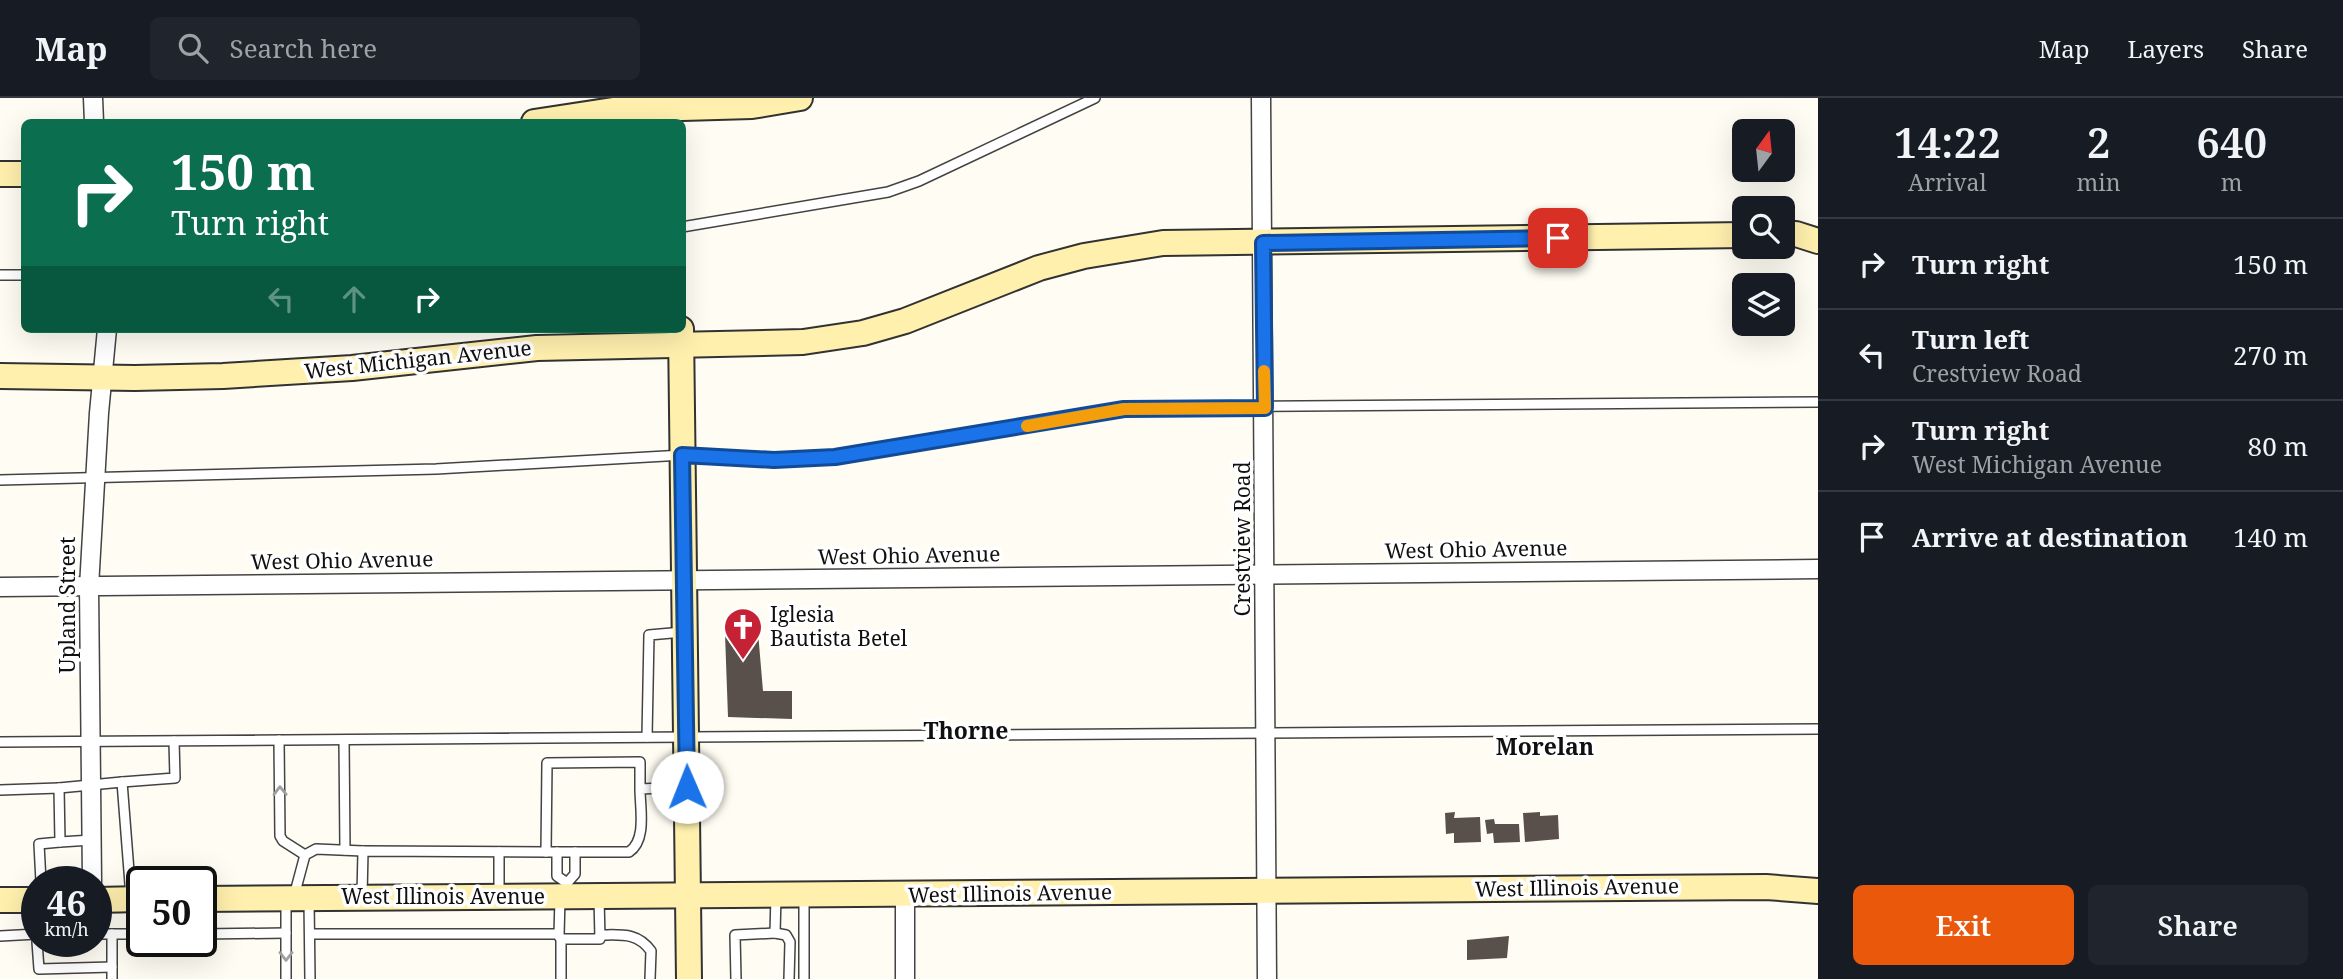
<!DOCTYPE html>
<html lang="en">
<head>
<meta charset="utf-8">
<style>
	:root { --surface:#171b24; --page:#20242c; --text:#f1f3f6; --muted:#9ea1a6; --line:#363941; --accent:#ea580c }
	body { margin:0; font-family:"Noto Serif",serif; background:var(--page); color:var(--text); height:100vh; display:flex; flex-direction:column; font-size:26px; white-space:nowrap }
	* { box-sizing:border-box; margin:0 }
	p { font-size:23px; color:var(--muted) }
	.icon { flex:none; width:38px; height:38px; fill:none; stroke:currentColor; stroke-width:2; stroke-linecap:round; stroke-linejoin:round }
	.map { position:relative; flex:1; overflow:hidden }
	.side { display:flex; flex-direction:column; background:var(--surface); width:525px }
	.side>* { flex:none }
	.hud { position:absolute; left:21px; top:21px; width:665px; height:214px; border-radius:10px; box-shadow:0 7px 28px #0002; background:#0b6e4f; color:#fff; overflow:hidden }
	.needle { width:46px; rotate:15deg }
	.tools { position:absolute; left:1732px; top:21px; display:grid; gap:14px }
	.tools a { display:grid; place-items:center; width:63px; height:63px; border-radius:10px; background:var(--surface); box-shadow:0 7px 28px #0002; font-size:35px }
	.speed { position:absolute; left:21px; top:768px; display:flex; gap:14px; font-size:35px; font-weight:700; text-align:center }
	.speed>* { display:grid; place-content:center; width:91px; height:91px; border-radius:50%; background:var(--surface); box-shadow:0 7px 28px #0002; line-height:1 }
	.speed small { font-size:18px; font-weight:400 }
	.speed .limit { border:4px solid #111; border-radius:10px; background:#fff; color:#111 }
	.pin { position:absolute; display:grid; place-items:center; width:60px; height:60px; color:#fff; margin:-30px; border-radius:14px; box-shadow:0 4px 10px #0006 }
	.me { position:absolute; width:77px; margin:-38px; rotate:359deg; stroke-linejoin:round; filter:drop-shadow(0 0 5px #0008) }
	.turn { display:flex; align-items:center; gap:24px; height:147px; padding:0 35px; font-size:32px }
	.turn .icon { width:91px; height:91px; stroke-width:2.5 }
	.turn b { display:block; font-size:49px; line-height:60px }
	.lanes { display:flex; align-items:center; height:66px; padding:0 35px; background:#0003; justify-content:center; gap:35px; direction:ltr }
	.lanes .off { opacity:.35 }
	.eta { display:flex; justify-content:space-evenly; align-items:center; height:119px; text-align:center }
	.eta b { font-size:42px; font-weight:600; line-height:49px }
	.button { display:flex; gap:14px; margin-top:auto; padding:14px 35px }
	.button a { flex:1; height:80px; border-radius:10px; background:var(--accent); color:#fff; font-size:28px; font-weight:600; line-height:80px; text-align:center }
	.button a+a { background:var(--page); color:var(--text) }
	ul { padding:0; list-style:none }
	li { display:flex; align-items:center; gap:21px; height:91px; padding:0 35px; border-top:2px solid var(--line) }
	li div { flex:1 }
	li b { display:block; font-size:26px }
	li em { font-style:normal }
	header { display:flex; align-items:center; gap:42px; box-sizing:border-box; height:98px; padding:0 35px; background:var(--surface); border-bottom:2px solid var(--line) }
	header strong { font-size:33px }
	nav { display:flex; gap:38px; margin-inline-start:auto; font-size:24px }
	.search { width:490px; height:63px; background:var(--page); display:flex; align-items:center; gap:18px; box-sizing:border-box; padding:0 24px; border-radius:10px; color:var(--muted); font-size:26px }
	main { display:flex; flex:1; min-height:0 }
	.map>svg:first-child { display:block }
</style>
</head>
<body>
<header>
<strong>Map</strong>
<div class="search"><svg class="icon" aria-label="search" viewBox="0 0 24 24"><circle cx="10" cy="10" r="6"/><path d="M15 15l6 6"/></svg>Search here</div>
<nav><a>Map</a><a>Layers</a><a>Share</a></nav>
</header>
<main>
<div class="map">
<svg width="1818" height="881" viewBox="0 0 1818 881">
	<rect width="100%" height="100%" fill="#fffcf3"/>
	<g fill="#59504c">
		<path d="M758 534 763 593H792V621L728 619 725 536Z"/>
		<path d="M1455 714 1454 720 1480 719 1481 744 1454 745V735L1446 736 1445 715Z"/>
		<path d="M1540 714V718L1558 717 1559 741 1525 744 1523 715Z"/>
		<path d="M1494 721 1495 726H1519L1520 744 1494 745 1493 735 1487 736 1485 722Z"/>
		<path d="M1509 838 1507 860 1467 862V842Z"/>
	</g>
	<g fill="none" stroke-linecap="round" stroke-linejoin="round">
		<defs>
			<g id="lane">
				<path d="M682 129 888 94 919 83 1095 0"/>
				<path d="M0 177H24"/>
				<path d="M0 382 436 371 683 357 774 362 835 359 1124 311 1164 309 1818 304"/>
				<path d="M647 639 649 537 683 534"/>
				<path d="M279 642 280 738 283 743 305 757"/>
				<path d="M344 642 345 752"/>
				<path d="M0 644 1818 631"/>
				<path d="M122 684 175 680 174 643"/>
				<path d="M59 690 122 684 131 799"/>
				<path d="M640 691C640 710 647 742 629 754H546L547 665 640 664V691L685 689"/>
				<path d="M0 692 59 690 60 744 39 746 41 784"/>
				<path d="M60 744 92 742"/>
				<path d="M557 754V778L567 785"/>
				<path d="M294 798 305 757 316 751 363 753"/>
				<path d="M362 798 363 753 546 754"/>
				<path d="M499 798V754"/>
				<path d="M567 798V785L575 776V754"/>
				<path d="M776 798 775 835 786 837 790 844 789 881"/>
				<path d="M286 802V881"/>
				<path d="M309 802 310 881"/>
				<path d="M96 836H142"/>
				<path d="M112 836V881"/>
				<path d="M201 836 286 835"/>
				<path d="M310 836H557L561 841V881"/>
				<path d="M559 837 560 800"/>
				<path d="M600 837C621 837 637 834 651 853L650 881"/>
				<path d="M0 838 37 836"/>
				<path d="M561 841H600L599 800"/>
				<path d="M37 844 39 871 112 869"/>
				<path d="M736 881 735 837 775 835"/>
				<path d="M804 881V799"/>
			</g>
			<g id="street">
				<path d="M93 0 94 24"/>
				<path d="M1261 0 1267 881"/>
				<path d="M0 489 1818 471"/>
				<path d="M92 784 89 489 99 315 107 231"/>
				<path d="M905 797V881"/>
			</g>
			<g id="secondary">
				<path d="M534 24 613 12 752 8 800 0"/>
				<path d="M0 76H24"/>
				<path d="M1783 137 1796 136 1818 143"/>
				<path d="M681 231 689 881"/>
				<path d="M0 278 135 280 223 278 352 270 537 250 803 244 863 235 905 223 1039 170 1084 158 1163 145 1745 137"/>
				<path d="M201 801 1766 789 1818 793"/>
				<path d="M0 802H37"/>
				<path d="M96 802 142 801"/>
			</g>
		</defs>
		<use href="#lane" stroke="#434343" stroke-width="12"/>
		<use href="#street" stroke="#434343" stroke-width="21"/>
		<use href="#secondary" stroke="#323232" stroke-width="28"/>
		<use href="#lane" stroke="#fff" stroke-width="9"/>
		<use href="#street" stroke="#fff" stroke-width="18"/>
		<use href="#secondary" stroke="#fff0ae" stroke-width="24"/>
	</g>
	<defs><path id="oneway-chevron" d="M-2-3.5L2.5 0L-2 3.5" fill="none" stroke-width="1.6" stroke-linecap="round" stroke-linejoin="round" transform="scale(1.75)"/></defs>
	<g stroke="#9f9f9f">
		<use href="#oneway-chevron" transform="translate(280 693) rotate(-91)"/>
		<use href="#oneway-chevron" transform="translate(286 858) rotate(90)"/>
	</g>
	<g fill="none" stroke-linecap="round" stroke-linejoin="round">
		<defs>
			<path id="route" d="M687 689 682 357 774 362 835 359 1124 311 1265 310 1263 145 1558 140"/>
		</defs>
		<use href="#route" stroke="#114b97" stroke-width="18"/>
		<use href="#route" stroke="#1a73e8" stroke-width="12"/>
		<path stroke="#f59e0b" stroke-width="12" d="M1027 328 1124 311 1265 310 1264 273"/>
	</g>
	<defs>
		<symbol id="church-pin" viewBox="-11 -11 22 30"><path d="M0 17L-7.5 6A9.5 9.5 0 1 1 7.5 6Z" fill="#c62236" stroke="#fff"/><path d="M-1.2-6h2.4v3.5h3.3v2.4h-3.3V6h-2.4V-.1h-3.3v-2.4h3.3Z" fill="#fff"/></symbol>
	</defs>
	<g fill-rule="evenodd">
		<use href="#church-pin" x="721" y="507" width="44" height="60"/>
	</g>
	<g text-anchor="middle" stroke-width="7" stroke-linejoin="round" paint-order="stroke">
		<g font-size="21" fill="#101010" stroke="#fff">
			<text transform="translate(418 262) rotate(-6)" y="7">West Michigan Avenue</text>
			<text transform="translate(1243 441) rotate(-90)" y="7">Crestview Road</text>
			<text transform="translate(1476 452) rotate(-1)" y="7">West Ohio Avenue</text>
			<text transform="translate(909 458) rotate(-1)" y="7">West Ohio Avenue</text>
			<text transform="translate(342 463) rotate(-1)" y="7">West Ohio Avenue</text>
			<text transform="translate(68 507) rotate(-90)" y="7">Upland Street</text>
			<text transform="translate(1577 790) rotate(-1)" y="7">West Illinois Avenue</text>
			<text transform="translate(1010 796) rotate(-1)" y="7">West Illinois Avenue</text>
			<text x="443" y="806">West Illinois Avenue</text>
		</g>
		<g font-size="21" fill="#101010" stroke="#fff" text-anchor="start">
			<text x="770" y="524">Iglesia<tspan x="770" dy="24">Bautista Betel</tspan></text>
		</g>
		<g font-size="23" font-weight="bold" fill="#101010" stroke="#fff">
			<text x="966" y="641">Thorne</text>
			<text x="1545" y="657">Morelan</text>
		</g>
	</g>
</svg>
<div class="tools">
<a><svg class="needle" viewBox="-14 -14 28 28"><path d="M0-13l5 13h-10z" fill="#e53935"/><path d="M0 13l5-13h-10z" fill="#9ea1a6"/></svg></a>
<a><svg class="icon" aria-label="search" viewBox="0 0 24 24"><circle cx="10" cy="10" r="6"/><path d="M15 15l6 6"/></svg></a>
<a><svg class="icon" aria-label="layers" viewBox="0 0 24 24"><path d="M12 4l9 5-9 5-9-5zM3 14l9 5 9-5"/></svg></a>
</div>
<div class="speed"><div>46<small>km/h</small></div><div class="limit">50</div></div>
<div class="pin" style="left:1558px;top:140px;background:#d93025"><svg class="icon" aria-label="arrive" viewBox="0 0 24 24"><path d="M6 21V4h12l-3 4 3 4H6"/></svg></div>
<svg class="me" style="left:687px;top:689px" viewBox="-20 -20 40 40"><circle r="19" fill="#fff"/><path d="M0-13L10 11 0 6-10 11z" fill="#1a73e8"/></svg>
<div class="hud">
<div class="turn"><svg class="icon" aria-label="right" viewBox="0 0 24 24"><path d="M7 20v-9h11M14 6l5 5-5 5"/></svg><div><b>150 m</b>Turn right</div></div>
<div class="lanes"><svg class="icon off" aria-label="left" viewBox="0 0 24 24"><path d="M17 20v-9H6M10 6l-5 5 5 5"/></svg><svg class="icon off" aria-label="ahead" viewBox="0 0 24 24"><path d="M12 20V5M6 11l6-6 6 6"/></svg><svg class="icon" aria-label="right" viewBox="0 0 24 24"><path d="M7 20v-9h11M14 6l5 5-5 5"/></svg></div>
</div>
</div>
<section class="side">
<div class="eta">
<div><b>14:22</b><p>Arrival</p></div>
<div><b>2</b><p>min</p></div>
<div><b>640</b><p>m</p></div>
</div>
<ul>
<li><svg class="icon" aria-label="right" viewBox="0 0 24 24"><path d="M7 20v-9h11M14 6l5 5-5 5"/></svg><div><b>Turn right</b></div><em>150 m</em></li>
<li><svg class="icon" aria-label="left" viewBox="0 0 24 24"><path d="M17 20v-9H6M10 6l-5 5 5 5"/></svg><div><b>Turn left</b><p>Crestview Road</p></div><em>270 m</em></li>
<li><svg class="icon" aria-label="right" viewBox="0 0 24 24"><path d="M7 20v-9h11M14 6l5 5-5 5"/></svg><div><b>Turn right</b><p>West Michigan Avenue</p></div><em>80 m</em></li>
<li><svg class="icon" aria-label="arrive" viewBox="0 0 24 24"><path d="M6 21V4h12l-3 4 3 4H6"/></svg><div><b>Arrive at destination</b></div><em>140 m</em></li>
</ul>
<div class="button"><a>Exit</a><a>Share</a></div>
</section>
</main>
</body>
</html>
